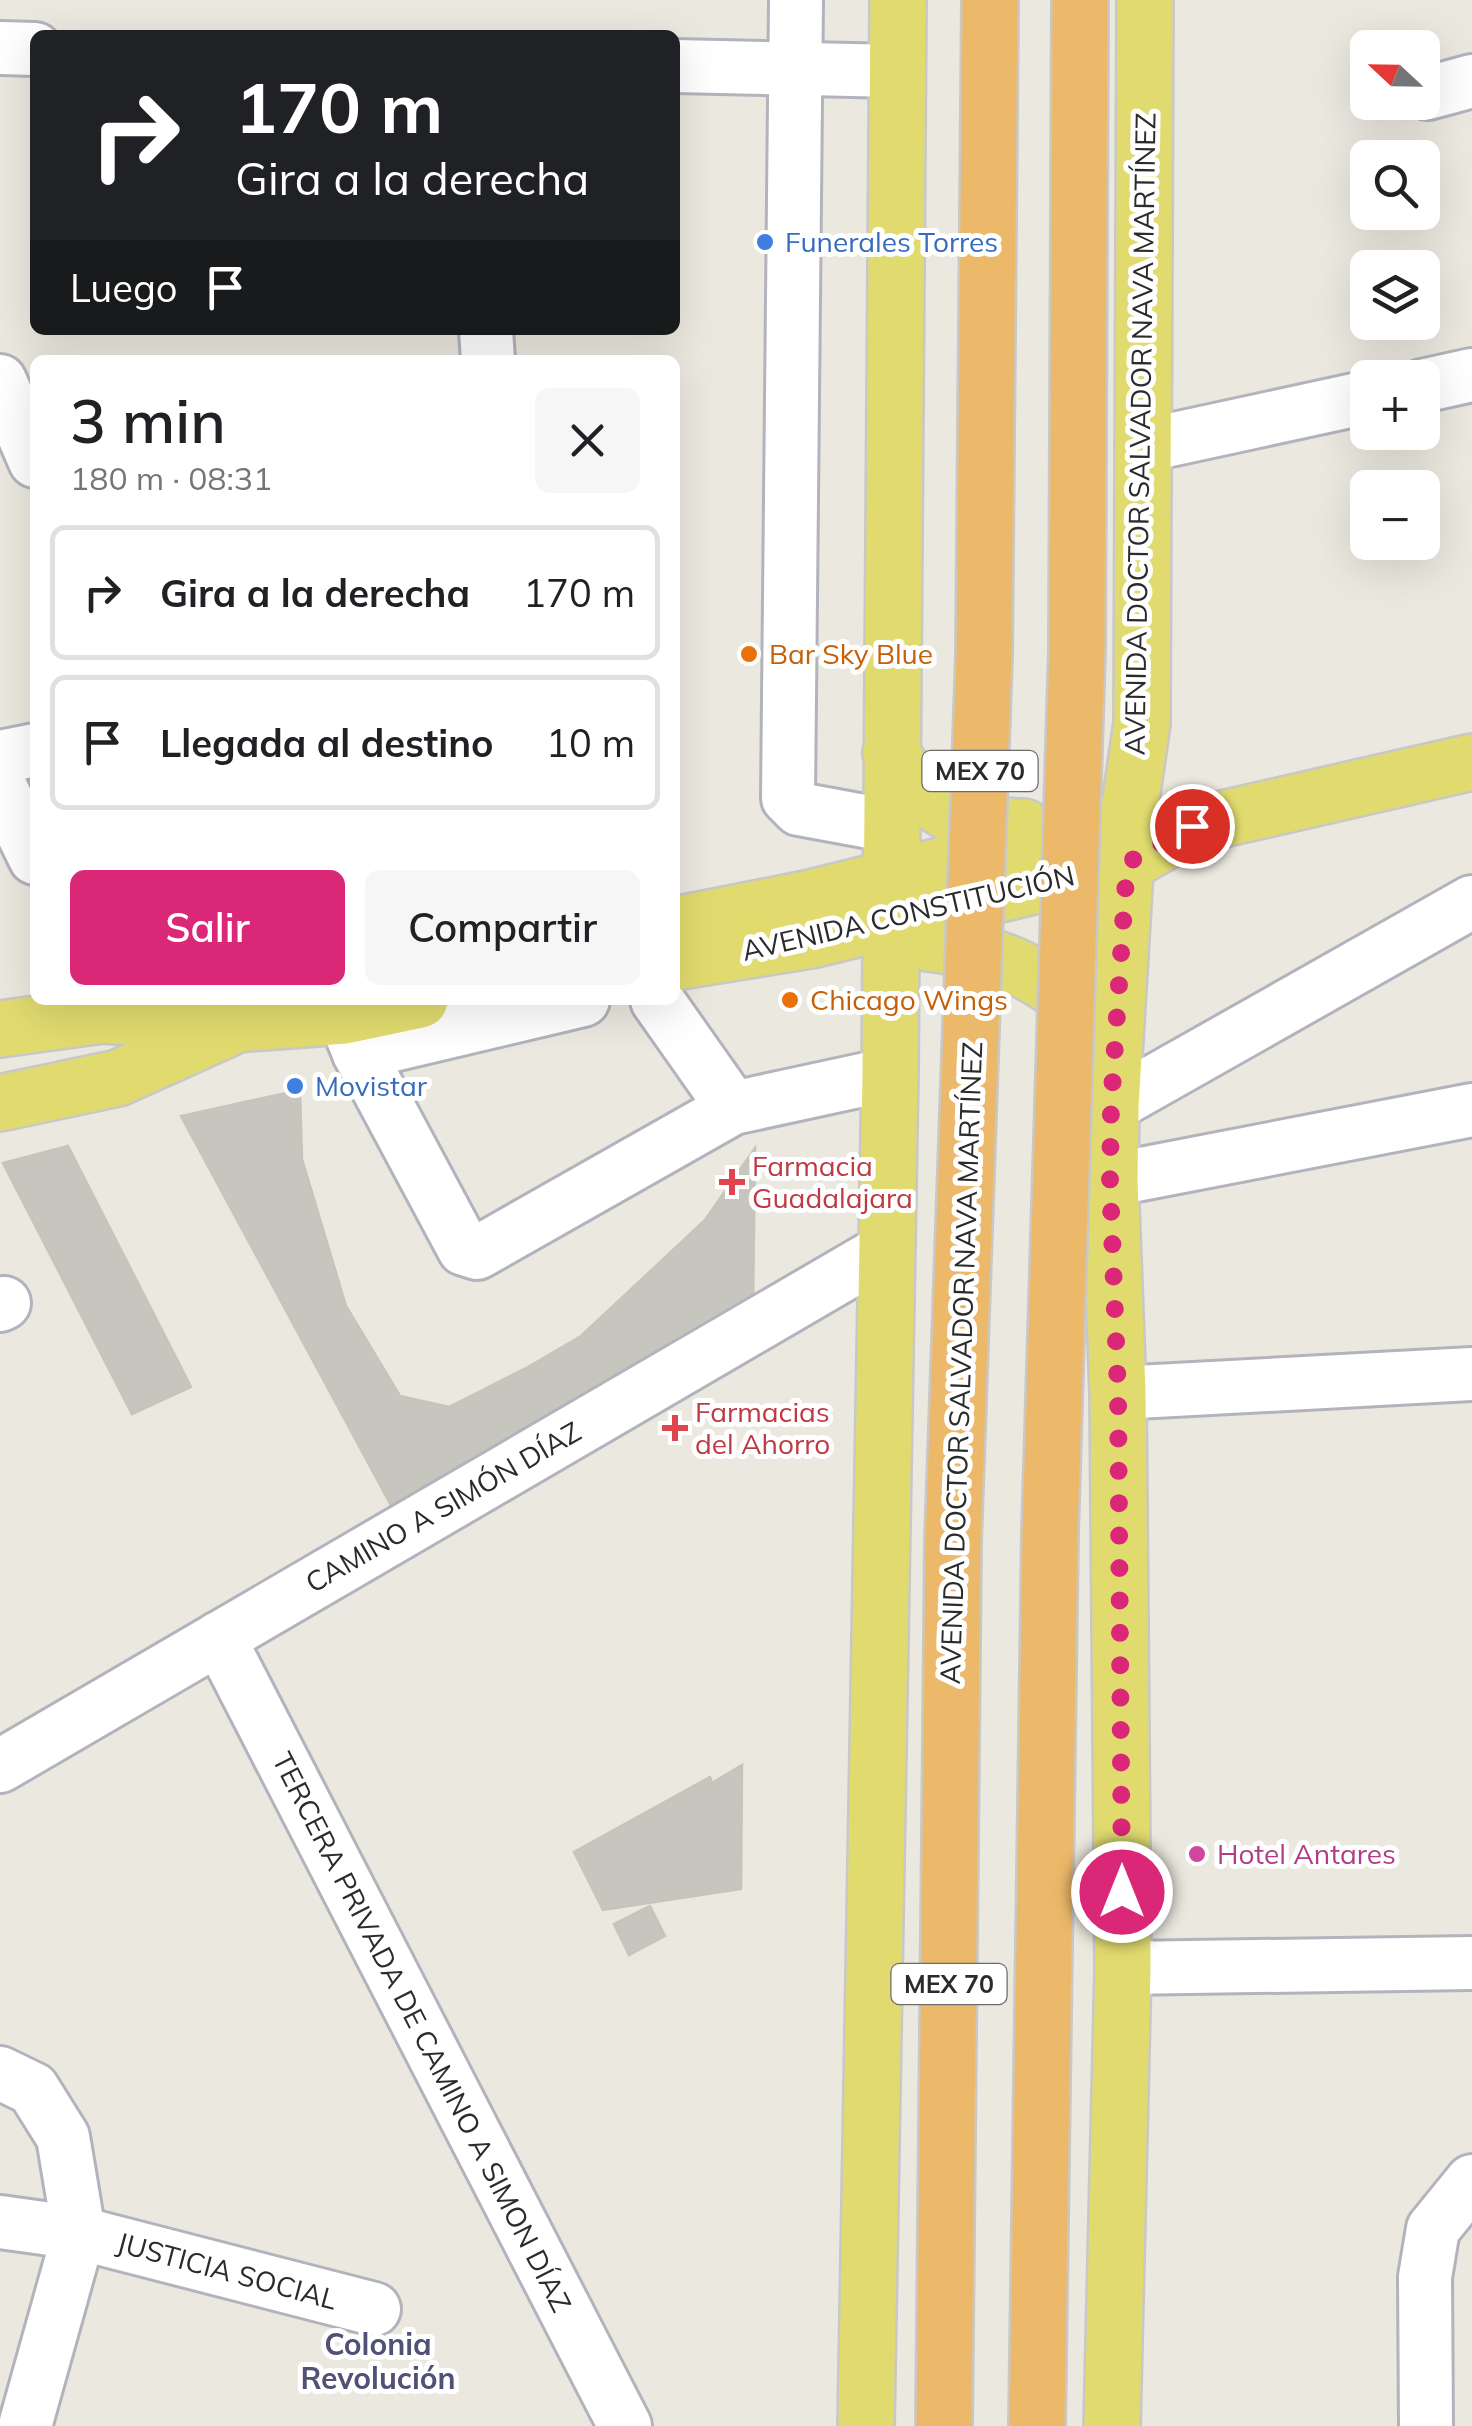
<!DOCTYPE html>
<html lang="es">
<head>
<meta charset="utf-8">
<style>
	:root { --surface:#fff; --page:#f6f6f6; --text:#202124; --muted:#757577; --line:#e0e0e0; --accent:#db2777 }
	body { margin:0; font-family:Mulish,sans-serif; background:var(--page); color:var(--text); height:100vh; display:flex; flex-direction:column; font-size:38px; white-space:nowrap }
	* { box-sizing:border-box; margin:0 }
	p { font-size:32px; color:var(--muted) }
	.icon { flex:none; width:55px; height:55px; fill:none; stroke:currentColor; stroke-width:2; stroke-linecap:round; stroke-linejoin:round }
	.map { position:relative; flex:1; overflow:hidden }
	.details { position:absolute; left:30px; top:355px; width:650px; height:650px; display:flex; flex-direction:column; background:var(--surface); border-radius:15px; box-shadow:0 10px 40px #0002 }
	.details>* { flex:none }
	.top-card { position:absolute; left:30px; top:30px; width:650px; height:305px; border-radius:15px; box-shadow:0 10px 40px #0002; background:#202124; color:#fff; overflow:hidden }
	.needle { width:65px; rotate:292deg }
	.tools { position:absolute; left:1350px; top:30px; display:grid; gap:20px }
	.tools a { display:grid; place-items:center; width:90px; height:90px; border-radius:15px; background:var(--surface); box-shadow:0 10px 40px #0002; font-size:50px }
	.pin { position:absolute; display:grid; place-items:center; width:85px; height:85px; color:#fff; margin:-42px; border:5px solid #fff; border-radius:50%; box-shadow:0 2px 10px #0007 }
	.me { position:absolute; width:110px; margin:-55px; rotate:0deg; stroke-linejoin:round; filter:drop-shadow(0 0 8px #0008) }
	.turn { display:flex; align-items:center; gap:35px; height:210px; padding:0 40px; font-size:45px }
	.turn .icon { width:130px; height:130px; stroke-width:2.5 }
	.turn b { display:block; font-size:70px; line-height:85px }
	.then { display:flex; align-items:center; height:95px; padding:0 40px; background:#0003; gap:20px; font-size:38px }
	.round { display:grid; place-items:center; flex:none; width:105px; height:105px; border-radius:15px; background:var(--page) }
	.overview { display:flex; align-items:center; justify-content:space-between; height:170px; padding:0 40px }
	h1 { font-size:60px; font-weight:600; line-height:75px }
	.button { display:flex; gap:20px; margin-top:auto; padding:20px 40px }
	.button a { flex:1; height:115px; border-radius:15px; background:var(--accent); color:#fff; font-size:40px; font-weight:600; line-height:115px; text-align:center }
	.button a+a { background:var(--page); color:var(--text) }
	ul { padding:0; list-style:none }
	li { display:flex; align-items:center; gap:30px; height:135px; margin:0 20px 15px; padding:0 20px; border:5px solid var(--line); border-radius:15px }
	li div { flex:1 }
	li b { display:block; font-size:38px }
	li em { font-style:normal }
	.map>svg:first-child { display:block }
</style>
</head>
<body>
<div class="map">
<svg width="1472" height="2426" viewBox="0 0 1472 2426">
	<rect width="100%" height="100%" fill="#ebe8df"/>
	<g fill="#c7c6be" stroke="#c7c4b9" stroke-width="2.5">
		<path d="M300 1090 302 1159 346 1306 400 1396 449 1407 528 1367 581 1336 705 1220 755 1148 753 1307 393 1509 181 1116Z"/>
		<path d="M68 1146 191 1387 132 1414 3 1163Z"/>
		<path d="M742 1765 741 1889 603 1910 574 1852 710 1777 712 1783Z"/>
		<path d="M650 1906 665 1936 629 1955 614 1924Z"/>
	</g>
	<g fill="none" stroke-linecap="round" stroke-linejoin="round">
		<defs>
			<g id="minor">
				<path d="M796 0 788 798 799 809 891 826"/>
				<path d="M0 48 35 49"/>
				<path d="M675 66 897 71"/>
				<path d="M1428 93 1472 81"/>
				<path d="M486 330 488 360"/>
				<path d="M0 381 35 461"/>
				<path d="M1422 386 1472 375"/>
				<path d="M1142 446 1368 397"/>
				<path d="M0 757 35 750"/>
				<path d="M0 786 35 858"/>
				<path d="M657 1000 733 1108"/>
				<path d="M344 1016 359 1053 464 1249 477 1253 733 1108 890 1074"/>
				<path d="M359 1053 583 1000"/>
				<path d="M1111 1106 1472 902"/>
				<path d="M1110 1180 1472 1110"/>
				<path d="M0 1305 4 1303"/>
				<path d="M1118 1393 1472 1374"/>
				<path d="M219 1638 625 2426"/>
				<path d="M0 1766 887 1249"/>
				<path d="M1123 1968 1472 1963"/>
				<path d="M0 2073 33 2089 63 2137 79 2233 25 2426"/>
				<path d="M0 2222 79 2233 374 2309"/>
				<path d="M1426 2426 1425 2277 1433 2229 1472 2181"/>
			</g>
			<g id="major">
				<path d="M891 753C929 810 956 826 1024 827"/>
				<path d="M675 925 811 898 1115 823"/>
				<path d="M928 943C988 950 1062 977 1094 1030"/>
				<path d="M675 962 811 940 1127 863 1192 826 1472 762"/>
				<path d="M0 1029 102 1015 236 1024 344 1016 420 1000"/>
				<path d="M0 1103 118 1078 229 1028"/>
				<path d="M866 2426 890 1074 898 0"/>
				<path d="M1112 2426 1123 1968 1118 1393 1110 1180 1111 1106 1128 820 1142 723 1145 0"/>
			</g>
			<g id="highway">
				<path d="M944 2426 953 1542"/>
				<path d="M1037 2426 1050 1532"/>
			</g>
		</defs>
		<use href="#minor" stroke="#b3b3bd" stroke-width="58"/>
		<use href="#major" stroke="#c8c8c8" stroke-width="60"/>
		<use href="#highway" stroke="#c8c8c8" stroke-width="60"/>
		<use href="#minor" stroke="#fff" stroke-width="52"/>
		<use href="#major" stroke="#e1db6f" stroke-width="55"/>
		<use href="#highway" stroke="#ecb96a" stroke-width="55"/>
		<defs>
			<g id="highway-bridge">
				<path d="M1050 1532 1077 649 1080 0"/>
				<path d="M953 1542 984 656 990 0"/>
			</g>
		</defs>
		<use href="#highway-bridge" stroke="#c8c8c8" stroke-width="60" stroke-linecap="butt"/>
		<use href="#highway-bridge" stroke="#ecb96a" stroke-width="55"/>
	</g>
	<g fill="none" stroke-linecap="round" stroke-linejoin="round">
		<path stroke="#db2777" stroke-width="18" stroke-dasharray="0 32.4" d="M1122 1892 1118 1393 1110 1180 1111 1106 1127 863 1192 826"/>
	</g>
	<g fill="#3f7fe0" stroke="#fff" stroke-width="4">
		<circle cx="765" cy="242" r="10"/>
		<circle cx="295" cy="1086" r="10"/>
	</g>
	<g fill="#e8710a" stroke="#fff" stroke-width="4">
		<circle cx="749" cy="654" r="10"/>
		<circle cx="790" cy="1000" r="10"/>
	</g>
	<g fill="#e0444e" stroke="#fff" stroke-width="4">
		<path d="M727 1167h10v10h10v10h-10v10h-10v-10h-10v-10h10z"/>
		<path d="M670 1413h10v10h10v10h-10v10h-10v-10h-10v-10h10z"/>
	</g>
	<circle fill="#d1479c" stroke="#fff" stroke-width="4" cx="1197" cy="1854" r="10"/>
	<g text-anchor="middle" stroke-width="10" stroke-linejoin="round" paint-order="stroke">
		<g fill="#fff" stroke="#6b6b6b" stroke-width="2.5">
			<rect x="922.5" y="751" width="115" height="40" rx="8"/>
			<rect x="891.5" y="1964" width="115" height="40" rx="8"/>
		</g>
		<g font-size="25" font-weight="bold" fill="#2b2b2b">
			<text x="980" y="780">MEX 70</text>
			<text x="949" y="1993">MEX 70</text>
		</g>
		<g font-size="28" fill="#366cbe" stroke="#fff" text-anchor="start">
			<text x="785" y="252">Funerales Torres</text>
			<text x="315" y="1096">Movistar</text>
		</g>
		<g font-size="28" fill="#2b2b2b" stroke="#fff">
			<text transform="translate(1140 434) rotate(-89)" y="10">AVENIDA DOCTOR SALVADOR NAVA MARTÍNEZ</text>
			<text transform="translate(908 913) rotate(-13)" y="10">AVENIDA CONSTITUCIÓN</text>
			<text transform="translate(961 1363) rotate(-88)" y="10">AVENIDA DOCTOR SALVADOR NAVA MARTÍNEZ</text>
			<text transform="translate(443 1507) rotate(-30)" y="10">CAMINO A SIMÓN DÍAZ</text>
			<text transform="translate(422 2032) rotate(63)" y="10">TERCERA PRIVADA DE CAMINO A SIMON DÍAZ</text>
			<text transform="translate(227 2271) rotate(15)" y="10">JUSTICIA SOCIAL</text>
		</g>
		<g font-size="28" fill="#c56008" stroke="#fff" text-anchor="start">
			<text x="769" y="664">Bar Sky Blue</text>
			<text x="810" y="1010">Chicago Wings</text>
		</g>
		<g font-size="28" fill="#be3a42" stroke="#fff" text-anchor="start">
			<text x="752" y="1176">Farmacia<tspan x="752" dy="32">Guadalajara</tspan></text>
			<text x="695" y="1422">Farmacias<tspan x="695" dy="32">del Ahorro</tspan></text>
		</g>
		<g font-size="28" fill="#b23c85" stroke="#fff" text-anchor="start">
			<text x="1217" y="1864">Hotel Antares</text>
		</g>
		<g font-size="30" font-weight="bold" fill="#515177" stroke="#fff">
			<text x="378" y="2355">Colonia<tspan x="378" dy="34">Revolución</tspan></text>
		</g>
	</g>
</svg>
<div class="tools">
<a><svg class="needle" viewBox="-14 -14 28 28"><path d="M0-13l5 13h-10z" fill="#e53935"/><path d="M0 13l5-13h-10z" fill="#757577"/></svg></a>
<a><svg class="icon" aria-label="search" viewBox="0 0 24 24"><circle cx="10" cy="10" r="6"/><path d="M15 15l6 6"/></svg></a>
<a><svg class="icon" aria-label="layers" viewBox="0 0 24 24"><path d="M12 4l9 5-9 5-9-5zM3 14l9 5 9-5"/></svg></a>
<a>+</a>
<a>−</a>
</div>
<div class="pin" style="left:1192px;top:826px;background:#d93025"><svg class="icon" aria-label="arrive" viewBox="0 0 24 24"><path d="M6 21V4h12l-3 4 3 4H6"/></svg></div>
<svg class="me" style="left:1122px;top:1892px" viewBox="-20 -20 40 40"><circle r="17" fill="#db2777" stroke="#fff" stroke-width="3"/><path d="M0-11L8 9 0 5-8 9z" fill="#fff"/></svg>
<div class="top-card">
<div class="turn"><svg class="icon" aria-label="right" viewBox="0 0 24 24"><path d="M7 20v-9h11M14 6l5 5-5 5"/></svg><div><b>170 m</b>Gira a la derecha</div></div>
<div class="then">Luego<svg class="icon" aria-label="arrive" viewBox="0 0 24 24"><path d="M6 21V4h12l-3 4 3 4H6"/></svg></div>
</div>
<section class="details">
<div class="overview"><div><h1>3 min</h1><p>180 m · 08:31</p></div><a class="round"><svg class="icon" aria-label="close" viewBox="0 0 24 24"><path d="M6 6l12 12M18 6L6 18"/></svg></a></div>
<ul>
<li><svg class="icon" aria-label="right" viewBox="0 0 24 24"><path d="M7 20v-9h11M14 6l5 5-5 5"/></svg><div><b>Gira a la derecha</b></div><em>170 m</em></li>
<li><svg class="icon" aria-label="arrive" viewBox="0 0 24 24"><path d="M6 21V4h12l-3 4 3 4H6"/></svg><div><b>Llegada al destino</b></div><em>10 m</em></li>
</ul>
<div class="button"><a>Salir</a><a>Compartir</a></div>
</section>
</div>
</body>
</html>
